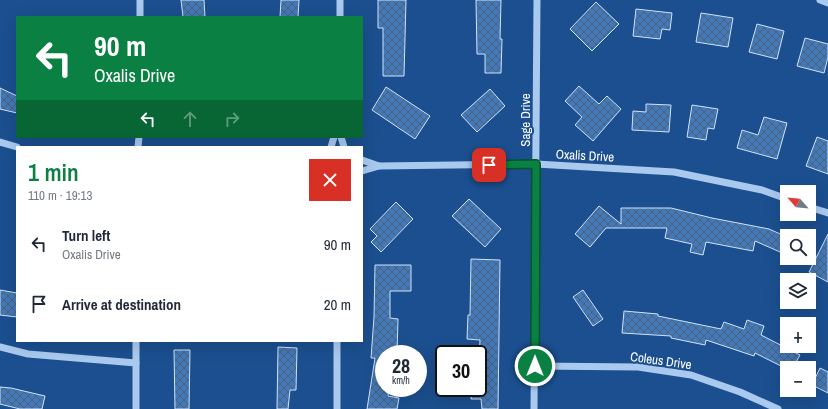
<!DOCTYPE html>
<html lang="en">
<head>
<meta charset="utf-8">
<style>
	:root { --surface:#fff; --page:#f2f2f3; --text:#1f2937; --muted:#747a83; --accent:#0b8043 }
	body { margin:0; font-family:"Archivo Narrow",sans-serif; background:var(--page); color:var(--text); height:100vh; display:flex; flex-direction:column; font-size:15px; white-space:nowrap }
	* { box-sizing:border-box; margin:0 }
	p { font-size:13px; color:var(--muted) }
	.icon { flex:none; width:22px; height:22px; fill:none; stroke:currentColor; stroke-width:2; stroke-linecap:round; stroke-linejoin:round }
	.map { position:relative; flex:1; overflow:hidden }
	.details { position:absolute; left:16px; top:146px; width:347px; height:196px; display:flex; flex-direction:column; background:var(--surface); border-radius:0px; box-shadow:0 4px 16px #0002 }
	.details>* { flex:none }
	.hud { position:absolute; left:16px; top:16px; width:347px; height:122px; border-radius:0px; box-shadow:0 4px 16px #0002; background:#0b8043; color:#fff; overflow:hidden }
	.needle { width:26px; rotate:297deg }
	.buttons { position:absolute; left:780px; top:185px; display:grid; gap:8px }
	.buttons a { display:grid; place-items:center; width:36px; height:36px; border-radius:0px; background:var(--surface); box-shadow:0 4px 16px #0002; font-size:20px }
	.speed { position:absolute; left:375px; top:345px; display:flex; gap:8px; font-size:20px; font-weight:700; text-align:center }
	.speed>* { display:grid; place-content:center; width:52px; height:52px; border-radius:50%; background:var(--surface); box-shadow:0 4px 16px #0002; line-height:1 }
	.speed small { font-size:10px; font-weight:400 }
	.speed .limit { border:2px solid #111; border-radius:6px; background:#fff; color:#111 }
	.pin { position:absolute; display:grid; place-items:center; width:34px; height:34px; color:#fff; margin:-17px; border-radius:8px; box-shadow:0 2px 6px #0006 }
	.me { position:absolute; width:44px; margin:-22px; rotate:0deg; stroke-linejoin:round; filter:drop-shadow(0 0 3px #0008) }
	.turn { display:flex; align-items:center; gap:14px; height:84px; padding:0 12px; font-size:18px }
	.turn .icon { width:52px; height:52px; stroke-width:2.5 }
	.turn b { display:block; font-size:28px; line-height:34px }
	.lanes { display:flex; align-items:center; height:38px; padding:0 12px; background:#0003; justify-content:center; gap:20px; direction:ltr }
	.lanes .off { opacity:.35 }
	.round { display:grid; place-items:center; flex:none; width:42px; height:42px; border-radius:0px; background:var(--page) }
	.summary { display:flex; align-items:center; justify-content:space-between; height:68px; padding:0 12px }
	h1 { font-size:24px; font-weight:600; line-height:30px; color:var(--accent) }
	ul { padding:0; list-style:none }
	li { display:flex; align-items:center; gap:12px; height:60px; padding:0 12px }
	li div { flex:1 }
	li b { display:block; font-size:15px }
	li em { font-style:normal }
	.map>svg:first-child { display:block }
</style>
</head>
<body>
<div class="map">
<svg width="828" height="409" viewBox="0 0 828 409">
	<defs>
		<pattern id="building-cross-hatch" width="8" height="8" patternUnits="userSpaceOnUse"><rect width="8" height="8" fill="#4478b7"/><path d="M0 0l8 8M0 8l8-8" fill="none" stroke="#486282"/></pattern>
	</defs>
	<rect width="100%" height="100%" fill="#1b4f8f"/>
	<g fill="url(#building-cross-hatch)" stroke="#cfe3fa">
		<path d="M181 0H204L205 17H183Z"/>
		<path d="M281 0H299L298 17H280Z"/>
		<path d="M378 0H406L404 76H383V28H378Z"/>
		<path d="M476 0H501L500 39H502L501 73H485V54H477Z"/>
		<path d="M596 2 619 24 592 51 570 29Z"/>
		<path d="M636 9 672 13 670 30 662 29 660 39 633 36Z"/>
		<path d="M701 13 733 18 728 47 696 42Z"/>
		<path d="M757 24 784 31 777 59 749 52Z"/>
		<path d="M805 38 828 44V57L824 73 797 66Z"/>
		<path d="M579 86 599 104 607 96 621 109 593 141 575 125 582 117 565 101Z"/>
		<path d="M386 87 430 116 415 139 372 110Z"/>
		<path d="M0 88 17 96V113L0 109Z"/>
		<path d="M490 89 505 106 477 132 461 115Z"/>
		<path d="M646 104 671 105 669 132 632 130 633 111 646 112Z"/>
		<path d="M692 105 718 109 714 129 708 128 706 140 687 137Z"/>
		<path d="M764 117 787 123 777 159 737 148 742 130 758 135Z"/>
		<path d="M817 137 828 141V174L806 166Z"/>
		<path d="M469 199 501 229 485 247 452 216Z"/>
		<path d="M396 202 413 219 381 252 371 242 377 236 370 229Z"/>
		<path d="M599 206 621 224V208H671L712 218 769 229 787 237V255L755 241 753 251 706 242 703 255 690 252 692 244 665 238 667 228H606L590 247 575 234Z"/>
		<path d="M828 234V282L809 272Z"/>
		<path d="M471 259 500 260 498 409H482L481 399H471V388H478L480 340 467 339 468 315H470Z"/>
		<path d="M375 265H411V291H390V318L398 319 397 354H384V388H389L388 396 399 398 397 409H367L375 358H371L374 317Z"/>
		<path d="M0 290 17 293V317L0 315Z"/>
		<path d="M583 290 603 319 593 326 573 297Z"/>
		<path d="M624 311 658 314V316L721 329 724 322 744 329 747 320 764 326 761 335 800 355 793 368H785L755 353 754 356 706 340 705 345 671 338V336L622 333Z"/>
		<path d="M278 347 297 348 296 390H290L288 409H277Z"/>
		<path d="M174 350H190L189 409H175Z"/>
		<path d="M820 368 828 372V393L812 385Z"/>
		<path d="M0 387 11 388 45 396 42 409H20L0 404Z"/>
	</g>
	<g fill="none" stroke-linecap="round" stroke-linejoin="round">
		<g stroke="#a9c9ee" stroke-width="7">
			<path d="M820 0 828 3"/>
			<path d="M140 17V0"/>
			<path d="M340 17V0"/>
			<path d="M341 137 344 147"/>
			<path d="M0 142 17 147"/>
			<path d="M138 147 139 137"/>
			<path d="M331 147 334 137"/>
			<path d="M362 160 379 166 536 164 674 172 762 190 787 199"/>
			<path d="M362 171 379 166"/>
			<path d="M809 207 828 213"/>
			<path d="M0 347 28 354 136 363"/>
			<path d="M535 366 638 367 691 375 740 392 778 409"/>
			<path d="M136 409V341"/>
			<path d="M337 409V341"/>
			<path d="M534 409 537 0"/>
		</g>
	</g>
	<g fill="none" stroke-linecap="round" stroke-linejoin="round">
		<defs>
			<path id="route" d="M489 165 536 164 535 366"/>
		</defs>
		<use href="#route" stroke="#07532c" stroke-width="10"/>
		<use href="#route" stroke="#0b8043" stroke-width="7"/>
	</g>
	<g text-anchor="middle" stroke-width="4" stroke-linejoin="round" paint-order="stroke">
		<g font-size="13" fill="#fff" stroke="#1b4f8f">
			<text transform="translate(525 120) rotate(-90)" y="5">Sage Drive</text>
			<text transform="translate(585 155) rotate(3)" y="5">Oxalis Drive</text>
			<text transform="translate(661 360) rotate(8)" y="5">Coleus Drive</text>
		</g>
	</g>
</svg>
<div class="buttons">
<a><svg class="needle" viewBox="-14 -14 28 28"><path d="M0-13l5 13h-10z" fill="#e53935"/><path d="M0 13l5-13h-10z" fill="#747a83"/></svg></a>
<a><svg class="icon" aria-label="search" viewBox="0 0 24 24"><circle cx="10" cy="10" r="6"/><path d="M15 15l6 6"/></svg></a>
<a><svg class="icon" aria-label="layers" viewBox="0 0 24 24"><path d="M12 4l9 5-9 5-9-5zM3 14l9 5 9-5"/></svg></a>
<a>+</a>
<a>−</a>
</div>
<div class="speed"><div>28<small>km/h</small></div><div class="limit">30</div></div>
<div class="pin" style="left:489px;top:165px;background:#d93025"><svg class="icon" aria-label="arrive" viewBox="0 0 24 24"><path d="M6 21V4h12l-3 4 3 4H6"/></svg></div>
<svg class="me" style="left:535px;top:366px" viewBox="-20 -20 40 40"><circle r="17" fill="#0b8043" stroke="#fff" stroke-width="3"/><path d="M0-11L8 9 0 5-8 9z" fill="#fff"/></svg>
<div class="hud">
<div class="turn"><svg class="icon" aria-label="left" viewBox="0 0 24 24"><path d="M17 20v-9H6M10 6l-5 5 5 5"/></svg><div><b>90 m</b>Oxalis Drive</div></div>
<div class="lanes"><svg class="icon" aria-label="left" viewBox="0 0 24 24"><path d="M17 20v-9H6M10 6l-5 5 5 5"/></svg><svg class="icon off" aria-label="ahead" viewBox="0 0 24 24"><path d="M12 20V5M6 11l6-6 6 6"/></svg><svg class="icon off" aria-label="right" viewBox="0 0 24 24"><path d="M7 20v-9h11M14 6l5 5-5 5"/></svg></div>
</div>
<section class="details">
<div class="summary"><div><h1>1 min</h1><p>110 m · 19:13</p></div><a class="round" style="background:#d93025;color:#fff"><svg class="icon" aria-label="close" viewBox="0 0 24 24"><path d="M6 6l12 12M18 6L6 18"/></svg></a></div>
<ul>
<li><svg class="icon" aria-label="left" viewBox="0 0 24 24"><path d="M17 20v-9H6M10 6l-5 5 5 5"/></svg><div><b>Turn left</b><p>Oxalis Drive</p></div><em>90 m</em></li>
<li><svg class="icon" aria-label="arrive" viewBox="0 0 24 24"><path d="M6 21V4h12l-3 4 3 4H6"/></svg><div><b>Arrive at destination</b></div><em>20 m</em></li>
</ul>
</section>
</div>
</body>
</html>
